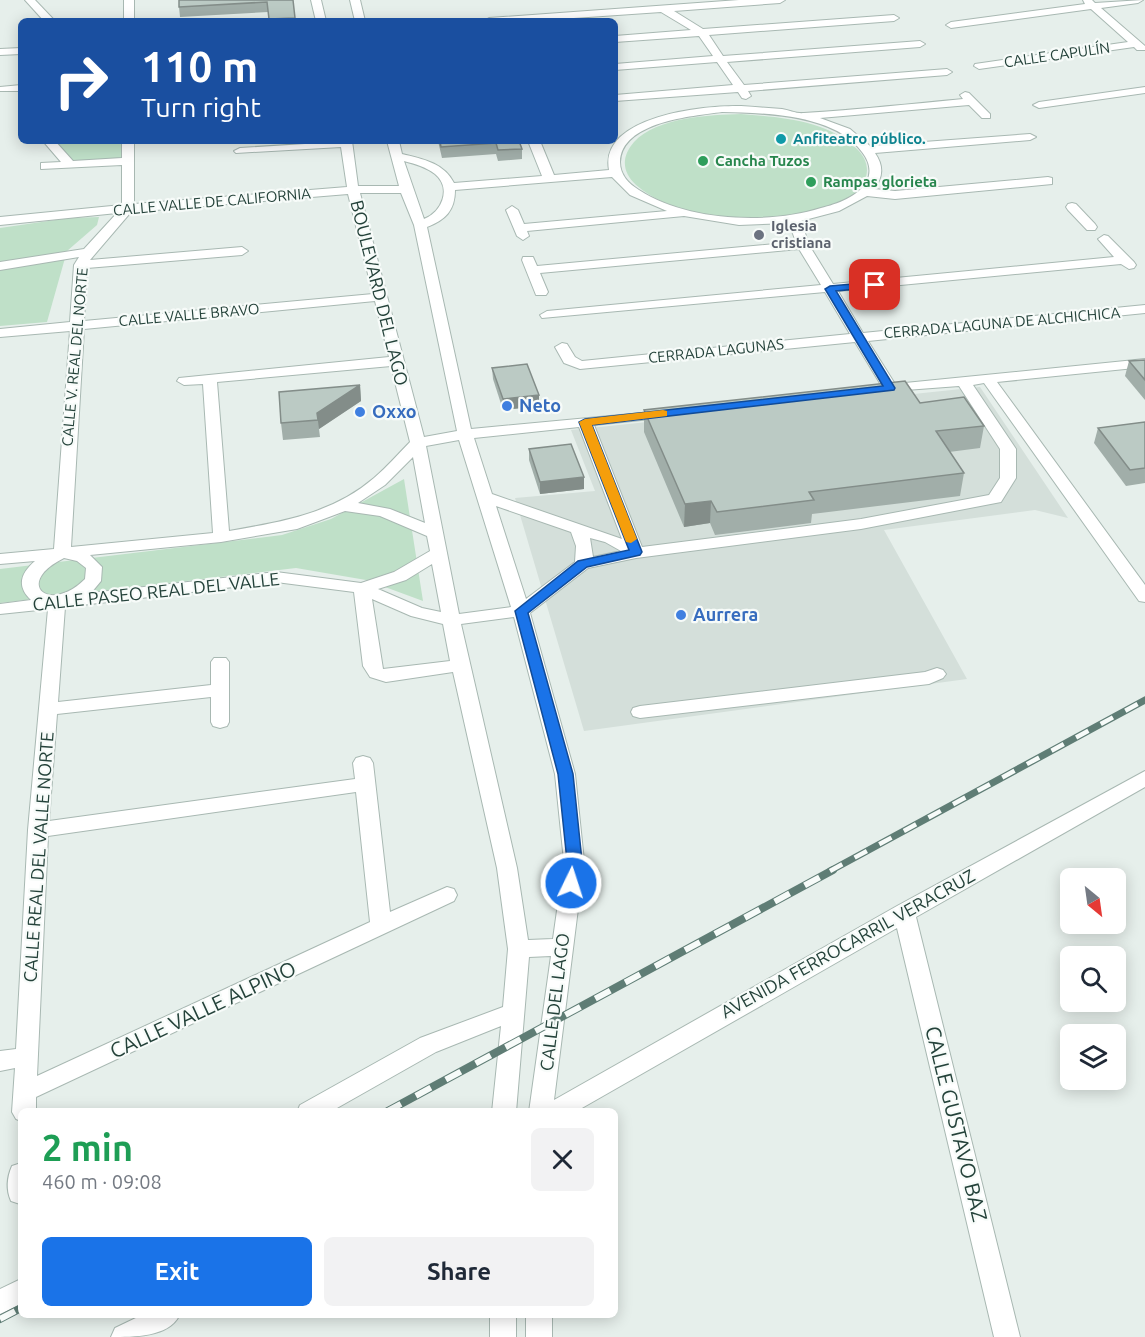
<!DOCTYPE html>
<html lang="en">
<head>
<meta charset="utf-8">
<style>
	:root { --surface:#fff; --page:#f2f2f3; --text:#1f2937; --muted:#747a83; --accent:#1a73e8 }
	body { margin:0; font-family:Ubuntu,sans-serif; background:var(--page); color:var(--text); height:100vh; display:flex; flex-direction:column; font-size:22px; white-space:nowrap }
	* { box-sizing:border-box; margin:0 }
	p { font-size:20px; color:var(--muted) }
	.icon { flex:none; width:33px; height:33px; fill:none; stroke:currentColor; stroke-width:2; stroke-linecap:round; stroke-linejoin:round }
	.map { position:relative; flex:1; overflow:hidden }
	.drawer { position:absolute; left:18px; top:1108px; width:600px; height:210px; display:flex; flex-direction:column; background:var(--surface); border-radius:9px; box-shadow:0 3px 15px #0003 }
	.drawer>* { flex:none }
	.guide { position:absolute; left:18px; top:18px; width:600px; height:126px; border-radius:9px; box-shadow:0 3px 15px #0003; background:#1a4fa0; color:#fff; overflow:hidden }
	.needle { width:39px; rotate:151deg }
	.buttons { position:absolute; left:1060px; top:868px; display:grid; gap:12px }
	.buttons a { display:grid; place-items:center; width:66px; height:66px; border-radius:9px; background:var(--surface); box-shadow:0 3px 15px #0003; font-size:30px }
	.pin { position:absolute; display:grid; place-items:center; width:51px; height:51px; color:#fff; margin:-26px; border-radius:12px; box-shadow:0 3px 9px #0006 }
	.me { position:absolute; width:66px; margin:-33px; rotate:4deg; stroke-linejoin:round; filter:drop-shadow(0 0 4px #0008) }
	.turn { display:flex; align-items:center; gap:21px; height:126px; padding:0 24px; font-size:27px }
	.turn .icon { width:78px; height:78px; stroke-width:2.5 }
	.turn b { display:block; font-size:42px; line-height:51px }
	.round { display:grid; place-items:center; flex:none; width:63px; height:63px; border-radius:9px; background:var(--page) }
	.summary { display:flex; align-items:center; justify-content:space-between; height:102px; padding:0 24px }
	h1 { font-size:36px; font-weight:700; line-height:45px; color:#1e9e55 }
	.cta { display:flex; gap:12px; margin-top:auto; padding:12px 24px }
	.cta a { flex:1; height:69px; border-radius:9px; background:var(--accent); color:#fff; font-size:24px; font-weight:700; line-height:69px; text-align:center }
	.cta a+a { background:var(--page); color:var(--text) }
	.map>svg:first-child { display:block }
</style>
</head>
<body>
<div class="map">
<svg width="1145" height="1337" viewBox="0 0 1145 1337">
	<rect width="100%" height="100%" fill="#e6efeb"/>
	<path fill="#d4dfda" d="M980 387 1068 518 1035 510 884 530 967 679 584 731 515 498 595 491 571 430Z"/>
	<g fill="#bfe0c8">
		<path d="M741 114C780 117 827 120 857 149 865 157 869 166 866 177 852 224 735 221 698 213 676 208 653 200 636 185 622 172 621 157 634 142 657 117 709 115 741 114Z"/>
		<path d="M53 141H125V159L72 163Z"/>
		<path d="M99 217 97 225 67 251 47 322 0 326V228L69 218Z"/>
		<path d="M404 479 423 601 366 580 296 568 0 603V569L282 535 331 519Z"/>
	</g>
	<g fill="none" stroke-linecap="round" stroke-linejoin="round">
		<defs>
			<g id="minor">
				<path d="M25 0H35L55 21H44Z"/>
				<rect x="124" y="0" width="10" height="21"/>
				<path d="M311 0H321L326 21H316Z"/>
				<path d="M350 0H360L365 21H355Z"/>
				<path d="M739 0H785L780 3 674 11 703 29 894 15 899 18 894 21 709 35 723 56 920 41 925 44 920 47 727 62 744 85 947 69 952 72 947 75 748 91 751 96 746 99 742 98 738 92 615 101V95L733 85 717 62 615 70V64L713 56 699 36 615 42V36L691 30 661 12 530 21H484L489 18Z"/>
				<path d="M1083 0H1092L1095 3 1143 0 1138 3 1101 8 1145 46V50H1137L1134 47 979 69 974 66 975 64 1128 42 1091 9 951 28 946 25 951 22 1085 4Z"/>
				<path d="M21 48V54L0 55V49Z"/>
				<path d="M21 85V91H0V87Z"/>
				<path d="M1145 87V93L1039 108 1033 105 1039 102Z"/>
				<path d="M965 92 969 93 990 114V118H982L969 105 820 118 850 129 870 146 1030 134 1036 137 1030 140 875 153C884 166 883 177 874 189L895 191 1048 177 1052 178V184L895 199 867 196 839 211 801 221 809 245 833 284 1114 257 1098 239 1104 235 1108 236 1134 262 1136 265 1134 268 1129 269 1121 264 838 291 863 333 1145 305V313L868 341 895 384 1145 359V367L997 382 1145 585V602L1139 601 984 383 973 385 1016 449V478L1001 502 861 529 636 558 588 568 530 613 575 774 584 861 554 1100 897 906 1145 771V787L916 917 1020 1337H994L897 928 575 1112H529L551 956 529 957 516 1112H492L501 1026 436 1052 330 1112H297L300 1105 420 1038 503 1007 508 949 497 868 453 672 386 682 370 677 363 666 354 592 276 582 65 607 58 702 211 685V662L214 658H226L229 662V722L227 726 220 728 213 726 211 722V697L57 714 49 821 355 779 353 763 356 758 363 756 370 758 373 763 390 912 447 887 454 889 457 895 454 901 36 1097V1112H21V1121L16 1119 12 1112 15 1068 0 1071V1051L16 1049 28 830 48 609 0 614V604L31 600C16 586 21 573 35 561L0 564V554L54 549 70 331 0 337V329L70 322 74 265 79 257 0 270V262L84 249 117 213 0 225V217L122 205V165L41 169V163L61 162 43 141H55L73 161 122 158V141H134V204L347 187 341 147 236 153 234 151 240 148 352 141 358 186H399L387 141H399L402 154C423 159 444 163 454 183L542 176 528 141H540L554 175 609 170C599 116 704 105 741 106 755 107 768 108 782 109 789 110 797 114 804 113 856 110 910 104 963 99L960 95ZM722 112C764 113 835 114 862 152 869 161 872 171 867 181 858 197 837 204 821 208 767 225 687 221 639 190 629 184 620 175 620 162 621 122 692 116 722 112ZM404 161C415 164 426 167 435 174 452 188 442 212 424 219ZM612 177 630 195 667 211 524 224 518 210 512 206 506 210 517 236 523 240 529 236 527 231 684 216 739 225 789 223 796 242 537 266 533 257H523L522 260 536 295H546L548 292 540 273 799 249 821 285 547 311 540 315 542 318 825 292 850 334 582 361 575 357 567 344 562 343 555 347 564 363 580 369 855 342 881 385 877 389 879 392 959 386 1000 449V478L989 495 861 519 642 547 594 425 669 417 676 413 674 410 471 429 427 227C445 220 455 211 455 190ZM360 193H401L414 225 457 431 424 437ZM348 194 373 294 84 321 87 268 242 255 248 251 242 247 90 260 131 212ZM375 301 389 357 179 378 177 381 184 385 203 384 213 533 71 547 84 329ZM391 366 410 442C398 454 387 467 374 478 332 514 281 522 229 531L217 382ZM579 427 622 539 492 494 474 438ZM459 440 511 607 459 614 426 446ZM413 457 425 523 390 509 358 503 385 485ZM496 506 571 532 576 546 575 562 526 599ZM345 511 380 516 427 536 430 551 394 572 361 583 276 572 91 593 101 581 102 567 90 555 221 542 297 529ZM590 538 605 542 621 551 593 557ZM64 558 77 561 86 568 85 579C49 615 13 583 64 558ZM432 564 441 612 422 608 378 589 406 580ZM372 599 411 616 443 624 450 661 383 669ZM514 617 555 774 564 861 553 939 528 940 517 868 461 624ZM356 792 370 922 37 1076 48 836Z"/>
				<path d="M1072 203 1076 204 1095 224 1097 227 1095 230H1087L1068 210 1066 207 1068 204Z"/>
				<path d="M937 668 943 670 946 674 943 678 929 684 640 718 633 716 631 712 633 708 640 706 925 672Z"/>
				<path d="M21 1163V1204H20L11 1201C6 1190 7 1177 12 1166Z"/>
				<path d="M21 1279V1304L0 1314V1289Z"/>
				<path d="M140 1316H179C168 1337 134 1337 111 1337L115 1328Z"/>
				<rect x="490" y="1316" width="26" height="21"/>
				<rect x="526" y="1316" width="26" height="21"/>
			</g>
		</defs>
		<use href="#minor" stroke="#a8b8b2" stroke-width="2"/>
		<use href="#minor" fill="#fff" fill-rule="evenodd"/>
		<defs>
			<path id="rail-far1" d="M830 871 1145 700"/>
			<g id="rail">
				<path d="M386 1112 833 870"/>
				<path d="M0 1319 21 1308"/>
			</g>
		</defs>
		<use href="#rail-far1" stroke="#5f7d75" stroke-width="7"/>
		<use href="#rail" stroke="#5f7d75" stroke-width="8"/>
		<use href="#rail-far1" stroke="#f7fbf9" stroke-width="4.5" stroke-dasharray="14" stroke-linecap="butt"/>
		<use href="#rail" stroke="#f7fbf9" stroke-width="6" stroke-dasharray="17" stroke-linecap="butt"/>
	</g>
	<g fill="#a1aea9">
		<path d="M293 0 295 21H269L268 12 180 17 179 7Z"/>
		<path d="M438 141H519L522 149V159L498 161 496 154 442 158Z"/>
		<path d="M1145 360V400L1125 376 1129 361Z"/>
		<path d="M492 368 539 395V406L503 410 493 379Z"/>
		<path d="M360 385 361 401 319 429 320 437 283 440 281 423Z"/>
		<path d="M920 403 984 426 980 448 949 452 964 473 960 496 812 514 811 523 715 535 710 523 684 527 644 432V410Z"/>
		<path d="M1145 422V483L1126 486 1094 443 1098 428Z"/>
		<path d="M529 449 584 489 540 494 529 460Z"/>
	</g>
	<g fill="#838d89">
		<path d="M360 385 361 401 319 429 320 437 317 413Z"/>
		<path d="M539 395V406L503 410V399Z"/>
		<path d="M584 477V489L540 494V482Z"/>
		<path d="M711 501 710 523 684 527 685 504Z"/>
	</g>
	<g fill="#bbcac4" stroke="#838d89" stroke-width="1.5">
		<path d="M179 0H293L295 18 269 19 267 2 179 7Z"/>
		<path d="M440 141H519L522 149 498 150 496 143 441 147Z"/>
		<path d="M1145 360V380L1129 361Z"/>
		<path d="M527 364 539 395 503 399 492 368Z"/>
		<path d="M905 381 920 403 964 397 984 426 936 431 964 473 809 492 814 500 717 512 711 501 685 504 644 410Z"/>
		<path d="M360 385 317 413 318 420 281 423 279 392Z"/>
		<path d="M1145 422V468L1130 470 1098 428Z"/>
		<path d="M571 444 584 477 540 482 529 449Z"/>
	</g>
	<path fill="#1a73e8" stroke="#114b97" stroke-width="1.5" d="M875 282 880 285 879 287 836 291 895 388 894 390 592 425 642 552 640 555 587 567 528 613 573 774 582 861 577 887H566L564 883 567 861 558 774 515 611 578 561 629 550 579 422 585 419 883 386 825 289 830 286Z"/>
	<path fill="#f59e0b" d="M663 410 667 411V416L592 425 637 539 631 543 626 542 579 422 585 419Z"/>
	<circle fill="#0f9aa8" stroke="#f7fbf9" stroke-width="2" cx="781" cy="139" r="6"/>
	<g fill="#2e9e5b" stroke="#f7fbf9" stroke-width="2">
		<circle cx="703" cy="161" r="6"/>
		<circle cx="811" cy="182" r="6"/>
	</g>
	<circle fill="#6b7280" stroke="#f7fbf9" stroke-width="2" cx="759" cy="235" r="6"/>
	<g fill="#3f7fe0" stroke="#f7fbf9" stroke-width="2">
		<circle cx="507" cy="406" r="6"/>
		<circle cx="360" cy="412" r="6"/>
		<circle cx="681" cy="615" r="6"/>
	</g>
	<g text-anchor="middle" stroke-width="4.5" stroke-linejoin="round" paint-order="stroke">
		<g font-size="15" fill="#24423a" stroke="#f7fbf9">
			<text transform="translate(1057 55) rotate(-8)" y="5">CALLE CAPULÍN</text>
			<text transform="translate(212 202) rotate(-5)" y="5">CALLE VALLE DE CALIFORNIA</text>
			<text transform="translate(189 315) rotate(-5)" y="5">CALLE VALLE BRAVO</text>
			<text transform="translate(1002 323) rotate(-5)" y="5">CERRADA LAGUNA DE ALCHICHICA</text>
			<text transform="translate(716 351) rotate(-6)" y="5">CERRADA LAGUNAS</text>
			<text transform="translate(75 357) rotate(-85)" y="5">CALLE V. REAL DEL NORTE</text>
		</g>
		<g font-size="15" font-weight="bold" fill="#0d838f" stroke="#f7fbf9" text-anchor="start">
			<text x="793" y="144">Anfiteatro público.</text>
		</g>
		<g font-size="15" font-weight="bold" fill="#27864d" stroke="#f7fbf9" text-anchor="start">
			<text x="715" y="166">Cancha Tuzos</text>
			<text x="823" y="187">Rampas glorieta</text>
		</g>
		<g font-size="15" font-weight="bold" fill="#5b616d" stroke="#f7fbf9" text-anchor="start">
			<text x="771" y="231">Iglesia<tspan x="771" dy="17">cristiana</tspan></text>
		</g>
		<g font-size="18" fill="#24423a" stroke="#f7fbf9">
			<text transform="translate(379 293) rotate(76)" y="6">BOULEVARD DEL LAGO</text>
			<text transform="translate(156 592) rotate(-6)" y="6">CALLE PASEO REAL DEL VALLE</text>
			<text transform="translate(39 857) rotate(-86)" y="6">CALLE REAL DEL VALLE NORTE</text>
			<text transform="translate(848 944) rotate(-29)" y="6">AVENIDA FERROCARRIL VERACRUZ</text>
			<text transform="translate(555 1002) rotate(-83)" y="6">CALLE DEL LAGO</text>
		</g>
		<g font-size="18" font-weight="bold" fill="#366cbe" stroke="#f7fbf9" text-anchor="start">
			<text x="519" y="412">Neto</text>
			<text x="372" y="418">Oxxo</text>
			<text x="693" y="621">Aurrera</text>
		</g>
		<g font-size="21" fill="#24423a" stroke="#f7fbf9">
			<text transform="translate(203 1010) rotate(-25)" y="7">CALLE VALLE ALPINO</text>
			<text transform="translate(956 1124) rotate(76)" y="7">CALLE GUSTAVO BAZ</text>
		</g>
	</g>
</svg>
<div class="buttons">
<a><svg class="needle" viewBox="-14 -14 28 28"><path d="M0-13l5 13h-10z" fill="#e53935"/><path d="M0 13l5-13h-10z" fill="#747a83"/></svg></a>
<a><svg class="icon" aria-label="search" viewBox="0 0 24 24"><circle cx="10" cy="10" r="6"/><path d="M15 15l6 6"/></svg></a>
<a><svg class="icon" aria-label="layers" viewBox="0 0 24 24"><path d="M12 4l9 5-9 5-9-5zM3 14l9 5 9-5"/></svg></a>
</div>
<div class="pin" style="left:875px;top:285px;background:#d93025"><svg class="icon" aria-label="arrive" viewBox="0 0 24 24"><path d="M6 21V4h12l-3 4 3 4H6"/></svg></div>
<svg class="me" style="left:571px;top:883px" viewBox="-20 -20 40 40"><circle r="17" fill="#1a73e8" stroke="#fff" stroke-width="3"/><path d="M0-11L8 9 0 5-8 9z" fill="#fff"/></svg>
<div class="guide">
<div class="turn"><svg class="icon" aria-label="right" viewBox="0 0 24 24"><path d="M7 20v-9h11M14 6l5 5-5 5"/></svg><div><b>110 m</b>Turn right</div></div>
</div>
<section class="drawer">
<div class="summary"><div><h1>2 min</h1><p>460 m · 09:08</p></div><a class="round"><svg class="icon" aria-label="close" viewBox="0 0 24 24"><path d="M6 6l12 12M18 6L6 18"/></svg></a></div>
<div class="cta"><a>Exit</a><a>Share</a></div>
</section>
</div>
</body>
</html>
